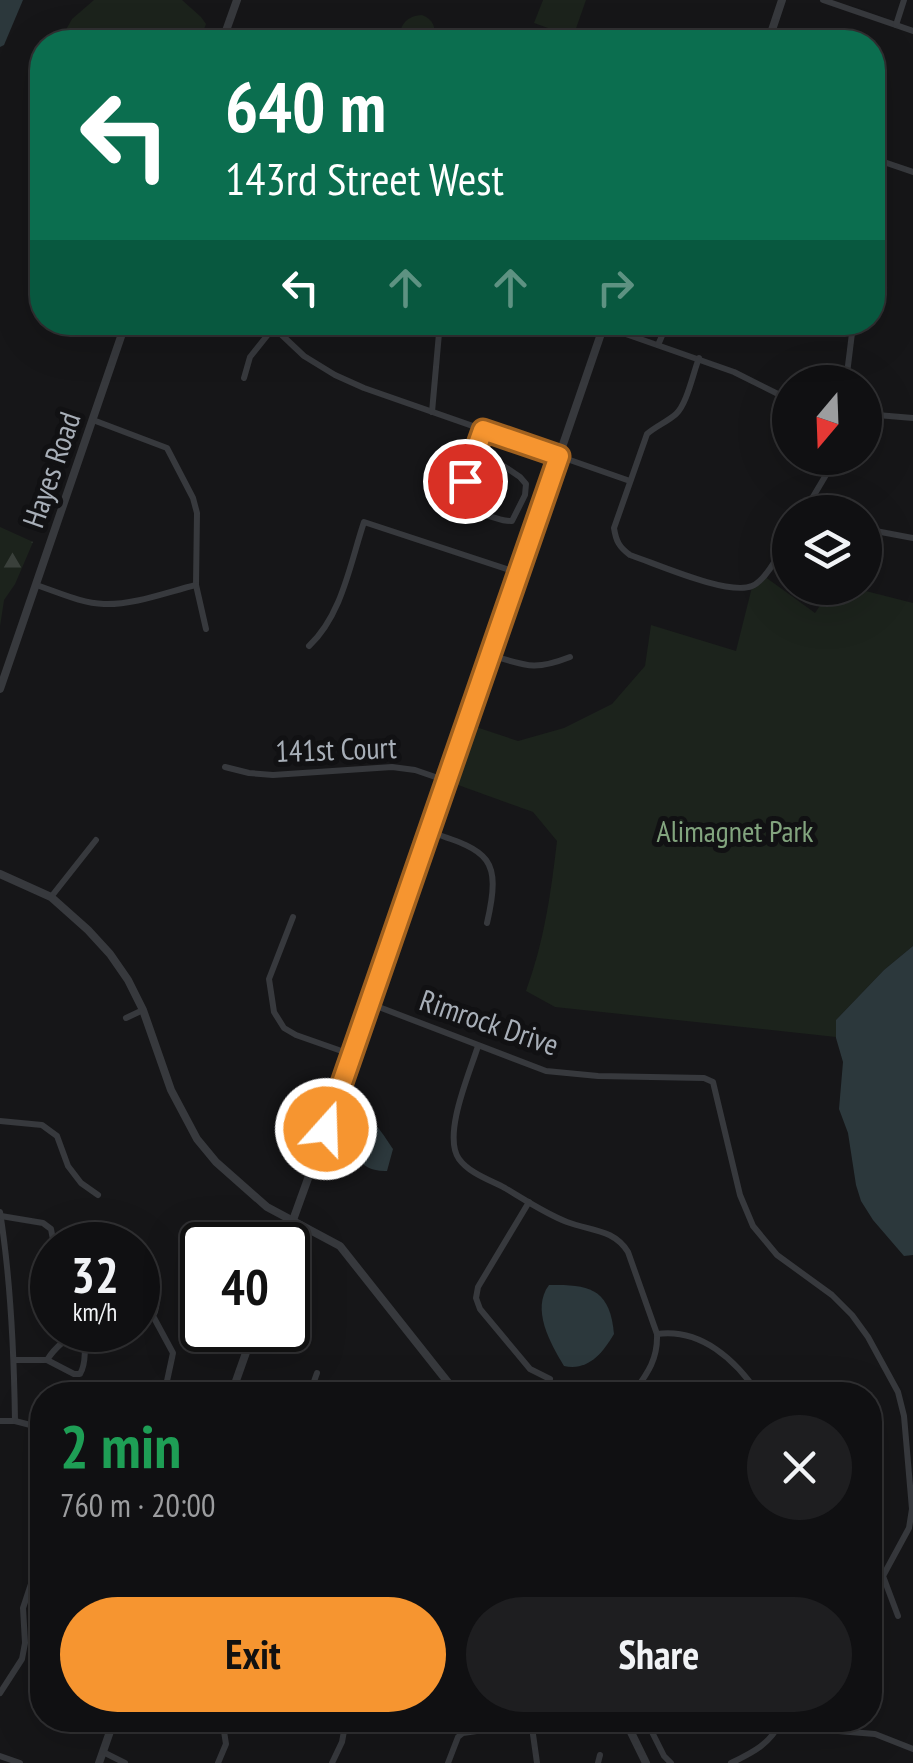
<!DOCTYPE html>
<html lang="en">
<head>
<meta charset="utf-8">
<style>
	:root { --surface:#101012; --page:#1e1e20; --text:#f1f3f6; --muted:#9c9d9f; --line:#303032; --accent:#f69530 }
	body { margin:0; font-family:"PT Sans Narrow",sans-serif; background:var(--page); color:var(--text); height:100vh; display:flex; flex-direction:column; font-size:38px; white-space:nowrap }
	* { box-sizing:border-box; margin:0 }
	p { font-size:32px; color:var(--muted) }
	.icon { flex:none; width:55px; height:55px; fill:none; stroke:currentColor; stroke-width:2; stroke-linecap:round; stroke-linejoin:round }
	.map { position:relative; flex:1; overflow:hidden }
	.details { position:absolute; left:30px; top:1382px; width:852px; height:350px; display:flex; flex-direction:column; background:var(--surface); border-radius:40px; box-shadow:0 10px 40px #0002,0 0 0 2px var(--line) }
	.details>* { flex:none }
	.hud { position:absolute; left:30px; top:30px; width:855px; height:305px; border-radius:40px; box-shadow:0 10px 40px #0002,0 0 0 2px var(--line); background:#0b6e4f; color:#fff; overflow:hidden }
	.needle { width:65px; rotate:199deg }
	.buttons { position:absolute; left:772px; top:365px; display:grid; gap:20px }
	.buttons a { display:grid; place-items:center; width:110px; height:110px; border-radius:50%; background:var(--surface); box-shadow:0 10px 40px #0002,0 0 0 2px var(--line); font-size:50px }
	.speed { position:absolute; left:30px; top:1222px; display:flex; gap:20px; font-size:50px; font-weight:700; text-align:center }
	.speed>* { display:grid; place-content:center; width:130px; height:130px; border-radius:50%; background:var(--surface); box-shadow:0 10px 40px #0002,0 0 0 2px var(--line); line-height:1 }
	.speed small { font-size:25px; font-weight:400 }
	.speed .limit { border:5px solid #111; border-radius:15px; background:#fff; color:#111 }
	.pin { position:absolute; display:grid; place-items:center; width:85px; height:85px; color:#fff; margin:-42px; border:5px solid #fff; border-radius:50%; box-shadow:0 2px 10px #0007 }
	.me { position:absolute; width:110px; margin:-55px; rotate:20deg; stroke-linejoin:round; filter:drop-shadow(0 0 8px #0008) }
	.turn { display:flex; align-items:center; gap:35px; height:210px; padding:0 30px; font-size:45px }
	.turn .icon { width:130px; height:130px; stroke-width:2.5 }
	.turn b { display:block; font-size:70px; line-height:85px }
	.lanes { display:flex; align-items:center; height:95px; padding:0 30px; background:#0003; justify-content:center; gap:50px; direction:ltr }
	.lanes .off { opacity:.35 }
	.round { display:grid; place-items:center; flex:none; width:105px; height:105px; border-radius:52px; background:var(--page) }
	.overview { display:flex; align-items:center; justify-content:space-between; height:170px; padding:0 30px }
	h1 { font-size:60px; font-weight:700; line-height:75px; color:#1e9e55 }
	.button { display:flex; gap:20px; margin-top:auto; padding:20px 30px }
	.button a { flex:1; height:115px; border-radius:60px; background:var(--accent); color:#111; font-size:40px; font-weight:700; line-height:115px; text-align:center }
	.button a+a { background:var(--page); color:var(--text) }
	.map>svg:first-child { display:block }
</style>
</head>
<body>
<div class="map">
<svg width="913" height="1763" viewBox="0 0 913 1763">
	<defs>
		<pattern id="forest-firs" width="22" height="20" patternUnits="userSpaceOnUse" patternTransform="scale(2.5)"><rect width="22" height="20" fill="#1c231c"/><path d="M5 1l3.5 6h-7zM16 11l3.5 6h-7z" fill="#3a403b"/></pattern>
	</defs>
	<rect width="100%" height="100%" fill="#161618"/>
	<g fill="#1c231c">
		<path d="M94 0H182L201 17 206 24 199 42H59L72 19Z"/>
		<path d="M543 0H586L573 37 534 23Z"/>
		<path d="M422 15C433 19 437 28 433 39L429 42H401L398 37C402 24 406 16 422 15Z"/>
		<path d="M764 576 815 613 832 588H854L913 603V946L884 970 836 1020V1037L555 1007 526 991C544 942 551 893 557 841L533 812 447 781 467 724 518 741 564 728 612 704 645 666 651 625 736 651 752 587Z"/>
	</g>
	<path fill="url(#forest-firs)" d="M0 527 33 542 15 584 4 600 0 626Z"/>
	<g fill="#2c383c">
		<path d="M0 0H23L4 45 0 47Z"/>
		<path d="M913 946V1255L904 1256 873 1220 861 1201 856 1185 848 1133 839 1109 843 1062 836 1038V1020L884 970Z"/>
		<path d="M367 1118C376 1122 387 1140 393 1149L387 1171C358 1172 350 1151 356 1126Z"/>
		<path d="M549 1285C590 1284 610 1289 614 1334 602 1354 588 1371 564 1366 550 1343 531 1309 549 1285Z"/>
	</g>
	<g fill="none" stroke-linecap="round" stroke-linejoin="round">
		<g stroke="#37393d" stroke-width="6">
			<path d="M823 0 913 31"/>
			<path d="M896 25 904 0"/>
			<path d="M872 158 913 172"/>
			<path d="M872 302 884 288"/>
			<path d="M268 322 304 356 335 375 364 388 630 481"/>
			<path d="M603 326 734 372 790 400"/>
			<path d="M658 345 668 322"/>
			<path d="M699 358C693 373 687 404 676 414 667 422 656 426 647 434L614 528C616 541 619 547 630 555 657 564 728 596 752 586 767 580 782 548 790 535"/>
			<path d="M244 378 250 357 278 322"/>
			<path d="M846 382 852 333 857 322"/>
			<path d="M432 412 440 322"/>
			<path d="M865 414 913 418"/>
			<path d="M93 420 167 448 193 498 197 513 196 585 206 629"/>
			<path d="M428 487C442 497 496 522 512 521L525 495 526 484 520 477 477 448"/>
			<path d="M458 501 483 430"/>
			<path d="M804 512 836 458"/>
			<path d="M865 529 913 538"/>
			<path d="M36 585C58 592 80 603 104 604 134 605 167 592 196 585"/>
			<path d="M309 646C342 615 350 564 364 522L519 573"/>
			<path d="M490 655C527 666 534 671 570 657"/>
			<path d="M225 767 249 773 273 775 392 767 415 770 447 781"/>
			<path d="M430 832C489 851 502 858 487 923"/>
			<path d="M51 897 96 840"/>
			<path d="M293 917 269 979 274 1012 284 1028 296 1035 353 1055"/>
			<path d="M371 1004 546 1071 598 1076 704 1078 713 1082 740 1195 753 1226 777 1255 832 1295 852 1315 868 1337 898 1392 904 1416 912 1509 909 1528 883 1576 898 1616"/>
			<path d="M126 1018 143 1010"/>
			<path d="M478 1046C470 1072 442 1135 459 1159 469 1173 490 1180 505 1188 525 1200 546 1214 567 1222 591 1231 614 1229 628 1252L657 1334C658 1360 647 1374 632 1395"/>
			<path d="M0 1121 42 1125 57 1136 68 1166 81 1183 98 1195"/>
			<path d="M529 1202 478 1287 476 1298 480 1309 530 1369 550 1379"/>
			<path d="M0 1212C11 1281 14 1352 15 1421"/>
			<path d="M1 1216 43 1223 51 1229 54 1245"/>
			<path d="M138 1289 152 1279C157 1288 159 1306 153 1316L173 1353 164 1395"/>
			<path d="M138 1310 153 1316"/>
			<path d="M657 1334C701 1328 736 1360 759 1395"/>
			<path d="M14 1360H47L74 1374H80C86 1364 86 1344 82 1332 69 1334 54 1349 47 1360"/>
			<path d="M312 1395V1387L317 1373"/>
			<path d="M0 1421H15L42 1428"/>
			<path d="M0 1693 22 1659 25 1643 23 1608 31 1584 42 1570"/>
			<path d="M531 1720 537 1763"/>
			<path d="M646 1720 664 1756 671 1763"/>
			<path d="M809 1720 838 1731 875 1734 913 1749"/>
			<path d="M103 1752 125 1763"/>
			<path d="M0 1756 20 1763"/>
			<path d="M218 1763 226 1744 223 1725"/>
			<path d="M332 1763 342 1742 346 1720"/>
			<path d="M448 1763 458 1737 463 1733 532 1723"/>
			<path d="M598 1763 600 1755"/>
			<path d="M731 1763C754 1752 770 1744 782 1720"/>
		</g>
		<g stroke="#37393d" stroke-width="8">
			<path d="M222 42 237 0"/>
			<path d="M768 42 782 0"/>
			<path d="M0 689 126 322"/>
			<path d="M0 874 51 897 88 930 110 954 128 980 143 1010 171 1090 197 1139 216 1162 267 1207 340 1246 458 1395"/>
			<path d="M284 1245 371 1004 605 322"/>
			<path d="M231 1395 254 1330"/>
			<path d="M625 1720 646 1763"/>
			<path d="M99 1763 114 1720"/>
		</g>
	</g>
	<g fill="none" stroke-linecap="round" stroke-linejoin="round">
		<defs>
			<path id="route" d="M326 1129 559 456 483 430 465 481"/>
		</defs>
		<use href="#route" stroke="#a0611f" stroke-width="25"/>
		<use href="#route" stroke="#f69530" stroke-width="18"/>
	</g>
	<g text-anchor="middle" stroke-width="10" stroke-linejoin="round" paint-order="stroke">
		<g font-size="30" fill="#a8afb8" stroke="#111113">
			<text transform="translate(52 470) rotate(-71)" y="10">Hayes Road</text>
			<text transform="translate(336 750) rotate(-2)" y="10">141st Court</text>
			<text transform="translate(489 1023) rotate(19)" y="10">Rimrock Drive</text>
		</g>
		<g font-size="30" fill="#82a47e" stroke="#111113">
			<text x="735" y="842">Alimagnet Park</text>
		</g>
	</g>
</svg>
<div class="buttons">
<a><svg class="needle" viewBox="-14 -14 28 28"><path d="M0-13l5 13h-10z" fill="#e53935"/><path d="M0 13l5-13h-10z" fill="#9c9d9f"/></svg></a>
<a><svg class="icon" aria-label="layers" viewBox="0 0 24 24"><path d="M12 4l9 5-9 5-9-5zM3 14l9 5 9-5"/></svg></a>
</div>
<div class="speed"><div>32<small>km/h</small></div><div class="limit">40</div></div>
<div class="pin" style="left:465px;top:481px;background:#d93025"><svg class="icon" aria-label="arrive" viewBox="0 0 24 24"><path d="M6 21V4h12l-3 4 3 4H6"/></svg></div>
<svg class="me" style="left:326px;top:1129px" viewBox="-20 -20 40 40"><circle r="17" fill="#f69530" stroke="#fff" stroke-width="3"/><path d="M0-11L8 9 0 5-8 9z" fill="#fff"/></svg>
<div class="hud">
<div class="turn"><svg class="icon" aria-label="left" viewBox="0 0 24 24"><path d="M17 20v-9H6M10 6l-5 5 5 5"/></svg><div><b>640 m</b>143rd Street West</div></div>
<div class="lanes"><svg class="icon" aria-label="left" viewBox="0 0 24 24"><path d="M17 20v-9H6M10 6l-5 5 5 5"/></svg><svg class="icon off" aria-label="ahead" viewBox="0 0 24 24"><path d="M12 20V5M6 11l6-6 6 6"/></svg><svg class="icon off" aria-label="ahead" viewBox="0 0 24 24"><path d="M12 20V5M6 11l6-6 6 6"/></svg><svg class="icon off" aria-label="right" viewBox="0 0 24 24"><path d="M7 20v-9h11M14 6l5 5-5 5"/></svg></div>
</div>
<section class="details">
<div class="overview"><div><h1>2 min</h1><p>760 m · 20:00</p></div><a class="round"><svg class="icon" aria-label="close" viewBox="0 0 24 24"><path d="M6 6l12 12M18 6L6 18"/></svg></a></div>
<div class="button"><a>Exit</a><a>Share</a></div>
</section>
</div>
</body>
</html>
